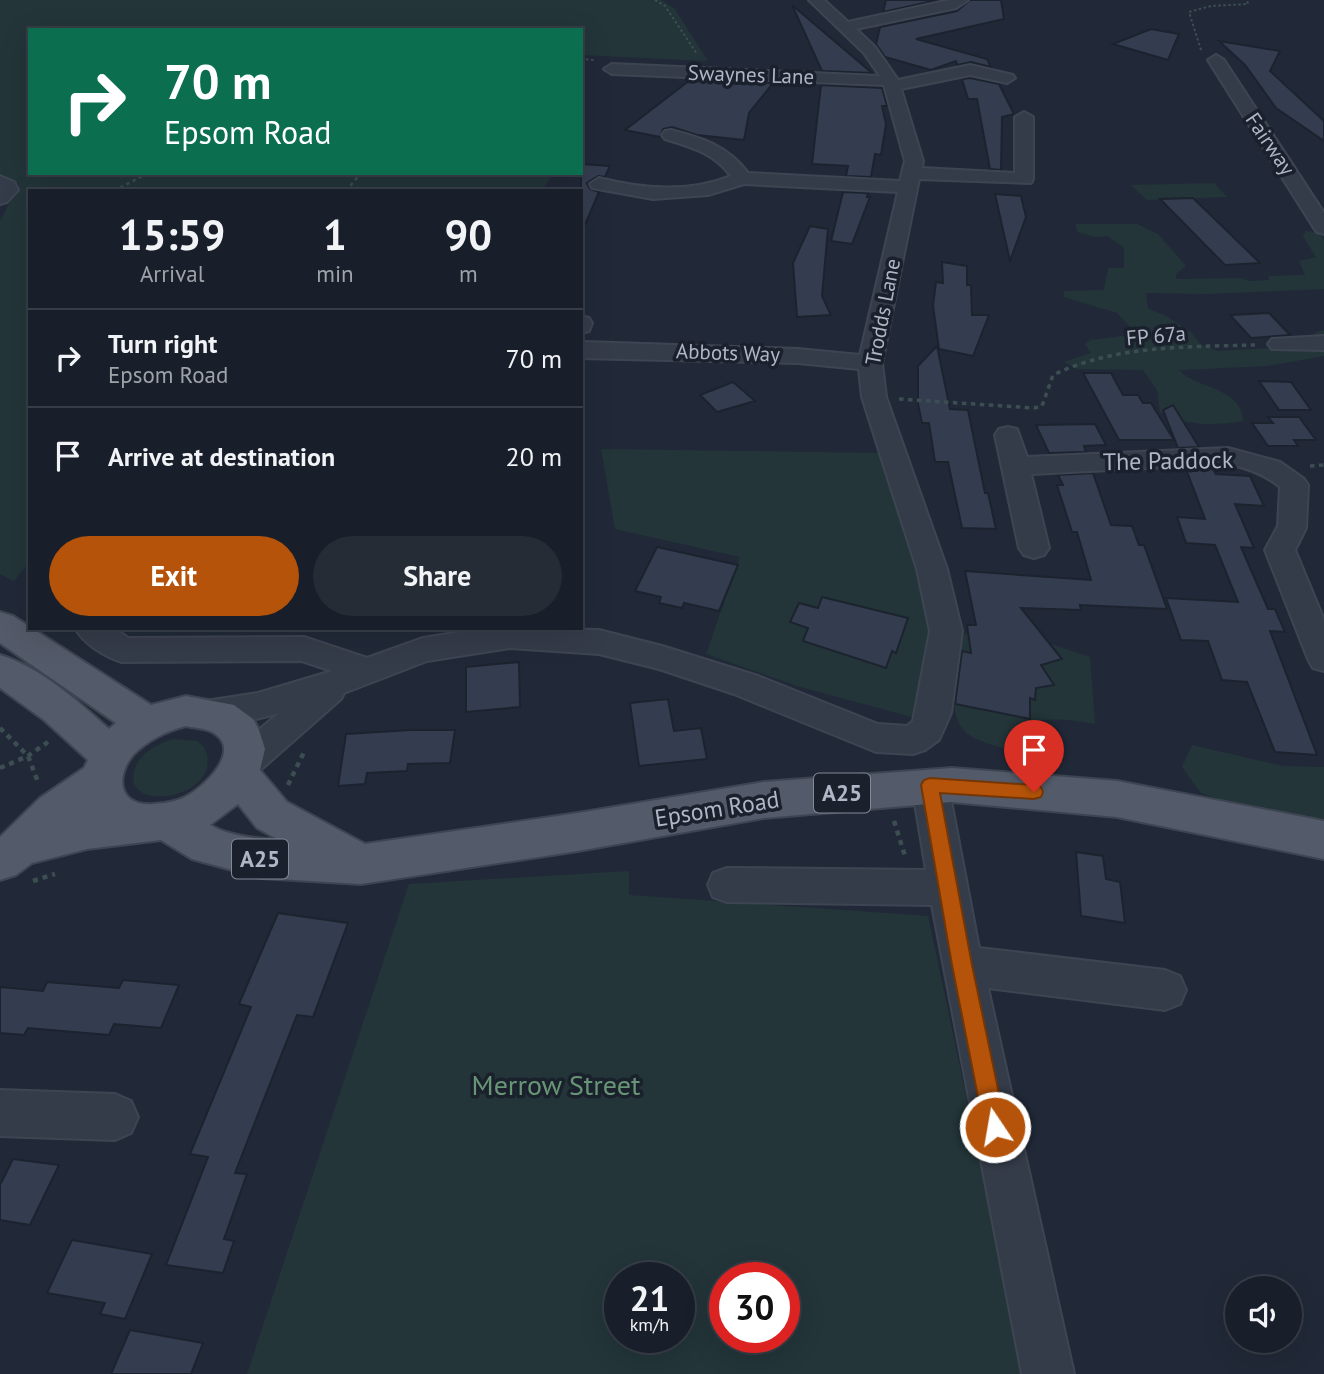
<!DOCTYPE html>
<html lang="en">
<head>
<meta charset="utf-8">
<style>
	:root { --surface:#191f2a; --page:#262c36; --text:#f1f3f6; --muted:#9fa2a8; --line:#373d47; --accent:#b45309 }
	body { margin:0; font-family:"PT Sans",sans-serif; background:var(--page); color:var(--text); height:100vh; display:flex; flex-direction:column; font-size:26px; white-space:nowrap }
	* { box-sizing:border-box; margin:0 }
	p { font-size:23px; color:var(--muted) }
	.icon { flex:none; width:38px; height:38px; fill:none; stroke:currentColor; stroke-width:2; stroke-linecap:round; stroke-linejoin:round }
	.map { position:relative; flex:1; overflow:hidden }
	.details { position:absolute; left:28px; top:189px; width:555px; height:441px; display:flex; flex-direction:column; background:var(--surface); border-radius:0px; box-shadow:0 7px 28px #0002,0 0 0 2px var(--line) }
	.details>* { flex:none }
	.hud { position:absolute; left:28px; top:28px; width:555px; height:147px; border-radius:0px; box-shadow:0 7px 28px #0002,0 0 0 2px var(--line); background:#0b6e4f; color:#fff; overflow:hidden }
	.fabs { position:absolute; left:1225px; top:1276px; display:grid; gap:14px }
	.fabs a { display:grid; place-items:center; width:77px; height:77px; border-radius:50%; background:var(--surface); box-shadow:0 7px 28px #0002,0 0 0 2px var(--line); font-size:35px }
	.speed { position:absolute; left:604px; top:1262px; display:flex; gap:14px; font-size:35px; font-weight:700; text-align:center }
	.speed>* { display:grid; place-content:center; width:91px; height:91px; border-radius:50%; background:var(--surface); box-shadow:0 7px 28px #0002,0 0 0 2px var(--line); line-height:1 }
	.speed small { font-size:18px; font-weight:400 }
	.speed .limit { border:10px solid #d22; background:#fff; color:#111 }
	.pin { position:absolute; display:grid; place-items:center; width:60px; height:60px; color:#fff; margin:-72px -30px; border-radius:50% 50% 50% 0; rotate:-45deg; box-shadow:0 0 7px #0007 }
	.pin .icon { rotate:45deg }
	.me { position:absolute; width:77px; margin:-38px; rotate:348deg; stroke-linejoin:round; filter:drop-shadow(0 0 5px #0008) }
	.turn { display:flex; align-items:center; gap:24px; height:147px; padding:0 21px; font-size:32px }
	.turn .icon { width:91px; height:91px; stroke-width:2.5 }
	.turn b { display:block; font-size:49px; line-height:60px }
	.eta { display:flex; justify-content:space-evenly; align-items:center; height:119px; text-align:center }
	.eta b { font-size:42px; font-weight:700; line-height:49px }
	.cta { display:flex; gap:14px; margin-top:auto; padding:14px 21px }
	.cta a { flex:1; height:80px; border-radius:42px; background:var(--accent); color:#fff; font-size:28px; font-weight:700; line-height:80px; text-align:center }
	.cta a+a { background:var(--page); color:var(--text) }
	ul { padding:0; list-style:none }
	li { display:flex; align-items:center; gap:21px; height:98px; padding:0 21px; border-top:2px solid var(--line) }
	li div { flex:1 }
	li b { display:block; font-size:26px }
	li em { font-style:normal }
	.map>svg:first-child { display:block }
</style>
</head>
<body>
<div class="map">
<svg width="1324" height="1374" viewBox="0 0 1324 1374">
	<rect width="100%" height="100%" fill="#212938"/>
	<g fill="#233539" fill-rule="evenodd">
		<path d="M0 0H661L674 8 708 61 581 55V30H30V173H553L542 191H30V561L14 581 0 574V221L19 184 0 178Z"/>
		<path d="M1214 183 1227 197 1147 200 1131 185Z"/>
		<path d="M1075 224H1137L1158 234 1186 266 1176 274V279L1241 278 1249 281 1269 280 1268 276 1305 275 1299 261 1316 257 1303 236 1305 231 1319 232 1324 240V289L1204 294 1146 293 1148 308 1166 316 1191 332 1200 344 1218 351 1283 347 1282 338 1312 337 1316 332 1324 330V356L1267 366 1179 370C1196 389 1241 386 1243 421 1214 426 1186 426 1160 412L1157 390 1143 370 1078 369 1064 362 1091 353 1085 344 1091 340 1137 334 1117 313 1064 297V291L1104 290 1108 268H1124V248L1108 236 1096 237 1078 232Z"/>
		<path d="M601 449 881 453 918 578 926 584 935 630 912 717 800 687 706 654 740 557 615 529Z"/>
		<path d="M963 634 1036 639 1090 657 1095 724C1067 718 1045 718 1017 724L1016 742 1007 749C963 738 951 729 955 683 956 666 958 651 963 634Z"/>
		<path d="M173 739 197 741 204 747C229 798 118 817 135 768 141 752 158 744 173 739Z"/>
		<path d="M1192 745 1283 766 1324 767V823L1260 814 1201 793 1182 767Z"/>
		<path d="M629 871V895L928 916 1025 1374H247L409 884ZM620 1278H679V1337H620ZM724 1278H784V1337H724Z"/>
	</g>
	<g fill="#333d4f" stroke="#1c232f" stroke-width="2">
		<path d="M886 0H938L883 12Z"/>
		<path d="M970 0H1001L1004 19 916 39 987 59 991 67 971 62 957 65 956 61 931 70 885 57 876 44 880 27 957 11Z"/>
		<path d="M792 5 872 73 822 71Z"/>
		<path d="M1151 29 1179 34 1168 60 1113 44Z"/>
		<path d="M1219 41 1280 51 1270 71 1324 121V141L1276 108 1245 65Z"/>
		<path d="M970 78 999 84 1014 114 1002 117 1001 170 990 169 977 99H968L962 79Z"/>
		<path d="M690 80 773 83 749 113 744 140 697 135 672 127 663 129 660 137 625 130Z"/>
		<path d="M821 85 882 88 887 106H882L886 124 881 155 875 154 871 177 846 176 848 166 812 164Z"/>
		<path d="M581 164 610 166 605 177 598 176 587 183 590 189 599 192 581 234Z"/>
		<path d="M843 192 868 193 867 197H870L852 244 831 241Z"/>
		<path d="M995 194 1021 196 1026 217 1010 261Z"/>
		<path d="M1193 198 1260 263 1225 265 1160 199Z"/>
		<path d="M810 226 828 229 822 296 831 315 797 317 793 263Z"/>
		<path d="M942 262 967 266V285H971L972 315H989L973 356 939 349 933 306 936 282 943 283Z"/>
		<path d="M1269 313 1290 335 1251 338 1230 315Z"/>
		<path d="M937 346 950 409 968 410 985 493H988L996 529 962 528 948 462H935L929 423H922L918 404V366Z"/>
		<path d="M1083 373H1111L1123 395H1138L1143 403H1151L1174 440H1119Z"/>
		<path d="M1259 381 1291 382 1311 410H1279Z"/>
		<path d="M733 382 755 401 717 412 700 395Z"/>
		<path d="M1173 405 1199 447 1178 448 1163 410Z"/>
		<path d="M1268 417H1299L1316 440H1294L1298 446H1268L1252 423H1273Z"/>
		<path d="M1095 424 1106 445 1084 446 1086 452 1049 453 1036 425Z"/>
		<path d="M1212 467 1216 474 1250 476 1264 506 1235 504 1254 548 1241 547 1268 609H1275L1285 632 1270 631 1317 755 1275 752 1247 682 1222 680 1208 641 1181 640 1166 598 1238 602 1215 545 1186 543 1177 517 1205 519 1186 469Z"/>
		<path d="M1093 473 1111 525 1132 526 1139 545H1144L1167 609 1080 605 1081 610 1021 608 1062 659 1041 665 1054 685 1036 688 1035 700 1030 698V719L955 704 962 651 971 653 967 625H976L965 571 1091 580 1077 532H1072L1057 485H1063L1058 475Z"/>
		<path d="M657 547 738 565 719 611 684 603 682 608 659 603 661 597 635 591Z"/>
		<path d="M822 597 908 618 896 653 892 651 886 668 803 641 808 628 790 622 799 603 818 608Z"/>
		<path d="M519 662 520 707 466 712V667Z"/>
		<path d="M668 699 674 731 701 728 707 759 639 766 630 703Z"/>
		<path d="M411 730H455L450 763 408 764 407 771 367 773 365 784 338 786 346 734Z"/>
		<path d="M1076 852 1103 856 1106 879 1120 882 1125 923 1081 916Z"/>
		<path d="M278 913 348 923 313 1017 297 1015 235 1173 247 1174 224 1239 234 1241 223 1273 166 1265 208 1157 190 1154 251 1007 239 1004Z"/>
		<path d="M123 980 179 985 161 1028 114 1024 109 1035 28 1028 24 1035 0 1033V987L43 991 47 982 119 988Z"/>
		<path d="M13 1159 59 1165 30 1225 0 1220V1185Z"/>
		<path d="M72 1240 152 1254 125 1319 100 1314 105 1303 47 1293Z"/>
		<path d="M130 1330 203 1343 191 1374H111Z"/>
	</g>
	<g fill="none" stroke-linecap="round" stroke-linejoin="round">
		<defs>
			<g id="minor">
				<path d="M809 0H824L848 22 950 0H968L956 8 856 29 875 47 898 80 970 65 1013 75 1015 78 1007 83 970 75 901 89 923 161 922 168 1015 173V117L1024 112 1033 117V179L1031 183 919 179 882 363 886 397 947 569 962 631 951 713 939 740 925 750 913 754 876 752 734 694 659 669 599 654 510 648 427 661 344 693 341 699 257 773 244 777 231 773 226 763 231 753 279 713C254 720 219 730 193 721L188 712 193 703 258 693 332 671 302 661 122 662C105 657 84 644 75 628H114L128 638 304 637 367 658 423 638 485 628 599 630 662 646 758 676 878 724 907 726 913 721 930 631 917 569 862 397 859 369 798 363 581 358V343L585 342 798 349 860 355 898 192 744 184 708 195 653 199 592 188 590 184 599 178C643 189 688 193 731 176 714 153 691 147 665 139L662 135 665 131 671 130C702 138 728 146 748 173L900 181 905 161 884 85 612 74 604 69 612 64 880 76 864 53Z"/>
				<path d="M1216 55 1224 60 1324 213V234L1317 232 1314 228 1208 60Z"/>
				<path d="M0 176 14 182 18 190 7 202 0 204Z"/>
				<path d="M581 316 589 318 592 323 589 331 581 333Z"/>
				<path d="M1324 336V350L1272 349 1268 344 1272 339Z"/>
				<path d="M1008 427 1017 429 1027 457 1228 448 1280 462 1304 479 1308 485 1306 528 1295 550 1324 620V671L1313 668 1308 659 1265 550 1278 526 1280 487C1264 474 1248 468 1228 464L1031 474 1049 548 1044 555 1034 558 1024 555 1019 548 995 435 999 429Z"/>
				<path d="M930 770 943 774 948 785 979 948 1165 970 1180 976 1186 990 1180 1004 1165 1010 988 988 1074 1374H1022L932 905 727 902 713 897 708 885 713 873 727 868 926 870 912 785 917 774Z"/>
				<path d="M0 1090 115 1094 131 1101 138 1117 131 1133 115 1140 0 1136Z"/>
			</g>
			<path id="major" d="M0 612 13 616 151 705 186 696 234 705 253 719 259 730 265 749 260 770 287 802 365 844 578 813 764 782 952 768 1117 781 1324 821V859L1117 817 952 802 764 818 578 851 361 884 261 878 192 859 161 840 87 849 32 863 16 875 0 880V837L40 798 84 768 88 760 44 720 0 688V655C40 667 78 701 109 729L116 723 0 643ZM186 726C194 728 205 728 212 732 244 749 205 787 185 797 175 802 165 803 154 804 119 807 114 777 134 754 148 740 167 731 186 726ZM238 804 257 828 279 840C257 839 229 836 210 825Z"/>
		</defs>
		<use href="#minor" stroke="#3e4552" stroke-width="4"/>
		<use href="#major" stroke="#3e4552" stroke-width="4"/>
		<g stroke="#3c4e52" stroke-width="2" stroke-dasharray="2.5 2.5" stroke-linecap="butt">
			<path d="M655 0 665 6 697 54"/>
			<path d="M1201 50 1189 12 1211 6 1248 4 1247 0"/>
			<path d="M581 59 595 60"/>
		</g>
		<g stroke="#3c4e52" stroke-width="2.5" stroke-dasharray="3.5 3.5" stroke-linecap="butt">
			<path d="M114 191 148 173"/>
			<path d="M346 191 361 173"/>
		</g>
		<g stroke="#3c4e52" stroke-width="3.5" stroke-dasharray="4.5 4.5" stroke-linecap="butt">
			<path d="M899 399 1034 408 1042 406 1053 375C1115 345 1187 347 1255 345"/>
			<path d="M1310 466 1324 465"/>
		</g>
		<g stroke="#3c4e52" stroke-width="4.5" stroke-dasharray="5 5" stroke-linecap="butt">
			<path d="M0 728 28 756 38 782"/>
			<path d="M0 768 28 756 48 742"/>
			<path d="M288 785 304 752"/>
			<path d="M894 821 905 856"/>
			<path d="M33 881 55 874"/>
		</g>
		<use href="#minor" fill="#353c49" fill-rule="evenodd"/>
		<use href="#major" fill="#535a69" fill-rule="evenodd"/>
	</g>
	<path fill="#b45309" stroke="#753606" stroke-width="2" d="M930 778 1034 785 1041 787 1043 792 1041 797 1034 799 940 793 972 965 1006 1127 1003 1134 995 1138 988 1134 984 1127 952 965 921 785 924 780Z"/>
	<g text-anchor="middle" stroke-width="7" stroke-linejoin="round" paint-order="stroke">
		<g font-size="21" fill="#afb6c5" stroke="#1a212d">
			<text transform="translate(751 75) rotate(2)" y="7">Swaynes Lane</text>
			<text transform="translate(1270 144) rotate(56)" y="7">Fairway</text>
			<text transform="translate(883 312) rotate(-79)" y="7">Trodds Lane</text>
			<text transform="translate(1156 336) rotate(-5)" y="7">FP 67a</text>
			<text transform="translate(728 353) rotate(2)" y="7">Abbots Way</text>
		</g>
		<g fill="#1a212d" stroke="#828997" stroke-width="2">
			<rect x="814" y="773.5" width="56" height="39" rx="5"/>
			<rect x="232" y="839.5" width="56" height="39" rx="5"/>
		</g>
		<g font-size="23" font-weight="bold" fill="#afb6c5">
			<text x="842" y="801">A25</text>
			<text x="260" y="867">A25</text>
		</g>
		<g font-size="24" fill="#afb6c5" stroke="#1a212d">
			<text transform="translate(1168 461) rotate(-1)" y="8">The Paddock</text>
			<text transform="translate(717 809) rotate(-9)" y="8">Epsom Road</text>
		</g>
		<g font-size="28" fill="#679575" stroke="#1a212d">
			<text x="556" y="1095">Merrow Street</text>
		</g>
	</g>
</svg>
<div class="fabs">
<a><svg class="icon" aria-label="sound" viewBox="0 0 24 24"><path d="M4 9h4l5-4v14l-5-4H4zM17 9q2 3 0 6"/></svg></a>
</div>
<div class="speed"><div>21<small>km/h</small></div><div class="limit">30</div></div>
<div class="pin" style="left:1034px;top:792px;background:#d93025"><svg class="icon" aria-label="arrive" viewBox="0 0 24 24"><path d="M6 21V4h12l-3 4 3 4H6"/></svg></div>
<svg class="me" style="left:995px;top:1127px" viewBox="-20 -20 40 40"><circle r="17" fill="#b45309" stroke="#fff" stroke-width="3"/><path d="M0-11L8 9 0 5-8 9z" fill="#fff"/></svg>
<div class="hud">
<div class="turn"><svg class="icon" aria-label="right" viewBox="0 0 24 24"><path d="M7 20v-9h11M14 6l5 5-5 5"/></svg><div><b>70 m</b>Epsom Road</div></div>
</div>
<section class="details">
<div class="eta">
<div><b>15:59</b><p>Arrival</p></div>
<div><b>1</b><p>min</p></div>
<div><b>90</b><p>m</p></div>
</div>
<ul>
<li><svg class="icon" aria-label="right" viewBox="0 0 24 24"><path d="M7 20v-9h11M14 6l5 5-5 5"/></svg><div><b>Turn right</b><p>Epsom Road</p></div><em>70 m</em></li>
<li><svg class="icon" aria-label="arrive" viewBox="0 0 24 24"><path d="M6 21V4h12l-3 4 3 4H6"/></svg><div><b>Arrive at destination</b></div><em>20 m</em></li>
</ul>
<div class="cta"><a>Exit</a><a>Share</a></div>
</section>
</div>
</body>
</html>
